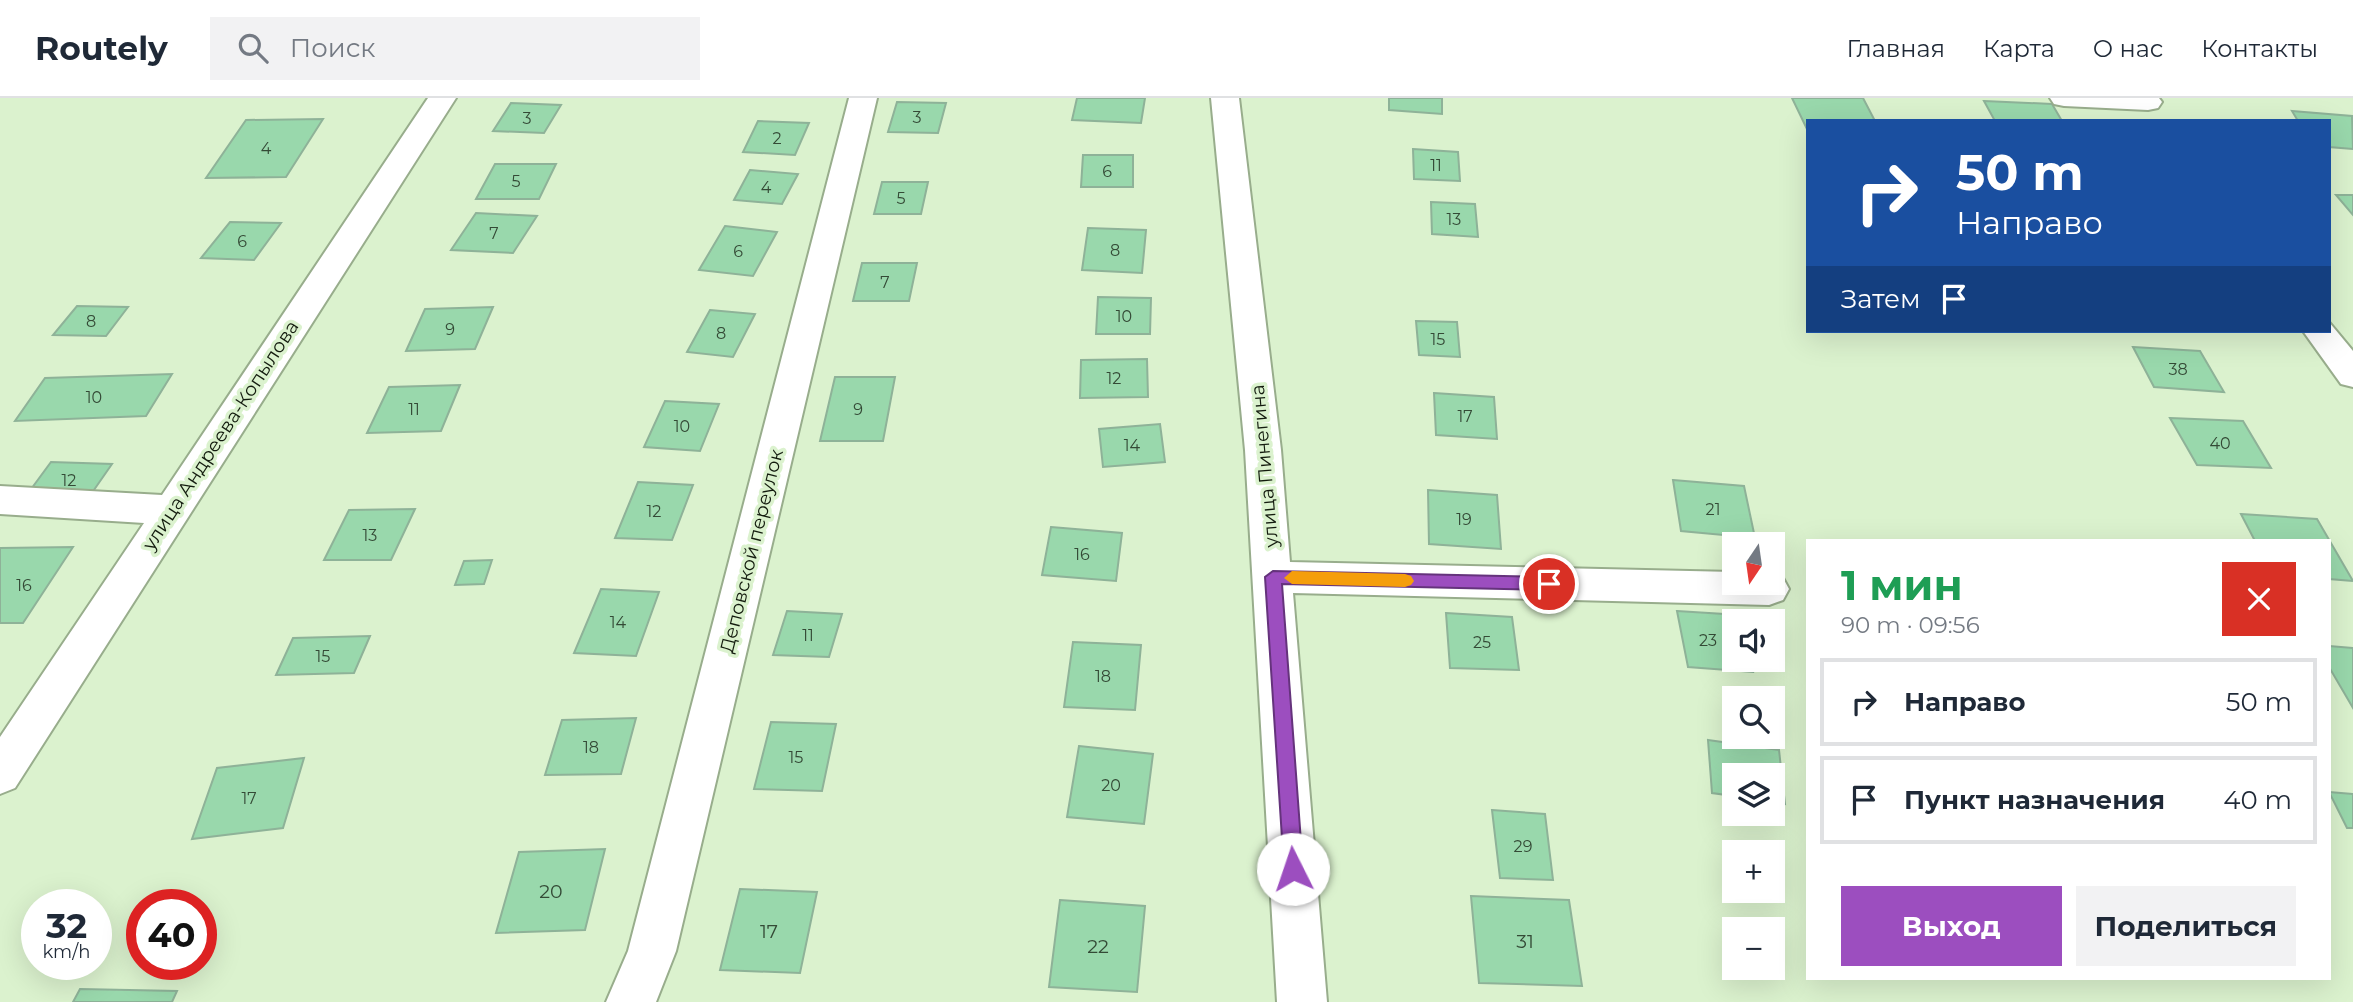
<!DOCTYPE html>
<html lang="ru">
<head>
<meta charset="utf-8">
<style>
	:root { --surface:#fff; --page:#f2f2f3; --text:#1f2937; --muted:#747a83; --line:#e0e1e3; --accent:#9c4ebf }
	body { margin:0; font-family:Montserrat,sans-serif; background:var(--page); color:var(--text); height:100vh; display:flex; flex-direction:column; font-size:26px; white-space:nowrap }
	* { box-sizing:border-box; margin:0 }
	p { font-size:23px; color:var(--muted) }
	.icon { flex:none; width:38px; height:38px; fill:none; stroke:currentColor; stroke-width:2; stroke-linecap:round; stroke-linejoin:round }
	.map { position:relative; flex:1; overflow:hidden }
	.details { position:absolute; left:1806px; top:441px; width:525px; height:441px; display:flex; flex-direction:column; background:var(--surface); border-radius:0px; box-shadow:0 7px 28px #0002 }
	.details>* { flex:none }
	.hud { position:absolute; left:1806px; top:21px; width:525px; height:214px; border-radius:0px; box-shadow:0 7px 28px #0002; background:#1a4fa0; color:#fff; overflow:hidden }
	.needle { width:46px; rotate:193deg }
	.tools { position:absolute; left:1722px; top:434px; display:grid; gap:14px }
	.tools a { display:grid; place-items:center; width:63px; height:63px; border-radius:0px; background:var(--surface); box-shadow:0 7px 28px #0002; font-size:35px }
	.speed { position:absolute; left:21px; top:791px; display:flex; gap:14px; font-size:35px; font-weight:700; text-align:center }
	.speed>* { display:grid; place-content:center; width:91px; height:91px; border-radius:50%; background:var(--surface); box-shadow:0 7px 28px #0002; line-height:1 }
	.speed small { font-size:18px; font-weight:400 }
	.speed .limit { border:10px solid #d22; background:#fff; color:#111 }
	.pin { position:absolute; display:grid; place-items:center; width:60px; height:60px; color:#fff; margin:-30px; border:4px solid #fff; border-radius:50%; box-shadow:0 2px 7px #0007 }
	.me { position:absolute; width:77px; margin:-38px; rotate:356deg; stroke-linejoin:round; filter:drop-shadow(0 0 5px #0008) }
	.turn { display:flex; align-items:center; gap:24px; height:147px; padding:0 35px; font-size:32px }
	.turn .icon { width:91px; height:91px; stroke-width:2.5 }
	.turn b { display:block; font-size:49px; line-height:60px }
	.then { display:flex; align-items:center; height:66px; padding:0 35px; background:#0003; gap:14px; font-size:26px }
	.round { display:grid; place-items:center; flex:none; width:74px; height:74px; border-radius:0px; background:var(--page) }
	.head { display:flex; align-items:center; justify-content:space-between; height:119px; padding:0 35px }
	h1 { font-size:42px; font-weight:700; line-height:52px; color:#1e9e55 }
	.button { display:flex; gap:14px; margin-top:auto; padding:14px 35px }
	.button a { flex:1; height:80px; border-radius:0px; background:var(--accent); color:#fff; font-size:28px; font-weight:700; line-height:80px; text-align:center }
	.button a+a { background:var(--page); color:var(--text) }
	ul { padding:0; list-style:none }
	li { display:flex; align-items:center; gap:21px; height:88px; margin:0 14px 10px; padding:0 21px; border:4px solid var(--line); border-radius:0px }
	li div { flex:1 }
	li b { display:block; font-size:26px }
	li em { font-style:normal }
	header { display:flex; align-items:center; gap:42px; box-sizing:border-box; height:98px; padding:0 35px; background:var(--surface); border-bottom:2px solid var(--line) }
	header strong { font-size:33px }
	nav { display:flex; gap:38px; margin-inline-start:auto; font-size:24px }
	.search { width:490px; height:63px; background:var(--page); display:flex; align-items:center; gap:18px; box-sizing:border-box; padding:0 24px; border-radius:0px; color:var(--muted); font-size:26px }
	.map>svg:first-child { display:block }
</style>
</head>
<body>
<header>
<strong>Routely</strong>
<div class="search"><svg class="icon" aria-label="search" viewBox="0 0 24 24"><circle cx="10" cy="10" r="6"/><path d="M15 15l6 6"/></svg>Поиск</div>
<nav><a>Главная</a><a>Карта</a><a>О нас</a><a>Контакты</a></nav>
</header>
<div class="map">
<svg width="2353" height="904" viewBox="0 0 2353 904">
	<rect width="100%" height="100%" fill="#dbf2ce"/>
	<g fill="#99d8ac" stroke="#8eb298" stroke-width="2">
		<path d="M1077 0H1145L1141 25 1072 22Z"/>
		<path d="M1389 0H1442V16L1389 12Z"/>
		<path d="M1792 0H1863L1875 23H1808L1806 29Z"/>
		<path d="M1984 3 2052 6 2062 23H1995Z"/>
		<path d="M897 4 946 5 938 35 888 34Z"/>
		<path d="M511 5 561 7 544 35 493 33Z"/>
		<path d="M2292 13 2352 18 2353 51 2329 49V23H2298Z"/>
		<path d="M323 21 286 79 206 80 246 22Z"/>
		<path d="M758 23 809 25 795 57 743 54Z"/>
		<path d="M1413 51 1458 54 1460 83 1414 81Z"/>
		<path d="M1083 57H1133V89H1081Z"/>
		<path d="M495 66H556L539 101H476Z"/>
		<path d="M750 72 798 76 782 106 734 102Z"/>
		<path d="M882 84H928L921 116H874Z"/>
		<path d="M2336 97H2353V117Z"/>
		<path d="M1431 104 1475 106 1478 139 1432 136Z"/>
		<path d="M476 115 537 118 513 155 451 152Z"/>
		<path d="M230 124 281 125 254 162 201 160Z"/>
		<path d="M725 128 777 134 753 178 699 172Z"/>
		<path d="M1088 130 1146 132 1142 175 1082 172Z"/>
		<path d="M862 165H917L909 203H853Z"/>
		<path d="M1098 199 1151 200 1150 236H1096Z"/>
		<path d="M77 208 128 209 106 238 53 237Z"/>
		<path d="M493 209 475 251 406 253 425 211Z"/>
		<path d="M710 212 755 216 733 259 687 254Z"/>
		<path d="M1416 223 1457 224 1460 259 1419 257Z"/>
		<path d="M2133 249 2200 253 2224 294 2154 289Z"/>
		<path d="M1147 261 1148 299 1080 300 1081 262Z"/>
		<path d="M172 276 146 318 15 323 45 280Z"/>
		<path d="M835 279H895L883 343H820Z"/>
		<path d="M460 287 441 333 367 335 389 289Z"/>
		<path d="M1434 295 1494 299 1497 341 1436 337Z"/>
		<path d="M665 303 719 306 700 353 644 349Z"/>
		<path d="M2170 320 2243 323 2271 370 2197 367Z"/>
		<path d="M1160 326 1165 364 1103 369 1099 331Z"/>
		<path d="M51 364 112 366 89 399 26 398Z"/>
		<path d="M1673 382 1744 388 1755 440 1681 433Z"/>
		<path d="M638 384 693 387 672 442 615 440Z"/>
		<path d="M1428 392 1497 397 1501 451 1429 446Z"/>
		<path d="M415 411 391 462H324L349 412Z"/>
		<path d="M2241 416 2317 421 2353 483 2329 481V443H2255Z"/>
		<path d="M1051 429 1122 435 1116 483 1042 477Z"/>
		<path d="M73 449 23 525H0V450Z"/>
		<path d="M492 462 484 486 455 487 464 463Z"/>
		<path d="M601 491 659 494 636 558 574 555Z"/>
		<path d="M787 513 842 516 829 559 773 557Z"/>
		<path d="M1677 513 1740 517 1741 523H1734V562H1750L1753 574 1688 569Z"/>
		<path d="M1446 515 1512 519 1519 572 1450 570Z"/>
		<path d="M370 538 354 575 276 577 293 540Z"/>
		<path d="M1073 544 1141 547 1135 612 1064 609Z"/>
		<path d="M2329 548 2353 550V610L2329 569Z"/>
		<path d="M636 620 621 676 545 677 562 622Z"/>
		<path d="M771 624 836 626 822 693 754 691Z"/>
		<path d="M1708 642 1779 652 1785 706 1773 704V677H1734V698L1712 695Z"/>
		<path d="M1079 648 1153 656 1144 726 1067 719Z"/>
		<path d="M304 660 283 730 192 741 217 670Z"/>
		<path d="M2329 694 2353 696V730H2347Z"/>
		<path d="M1492 712 1545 716 1553 782 1500 780Z"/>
		<path d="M605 751 585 832 496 835 519 754Z"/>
		<path d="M740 791 817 794 800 875 720 872Z"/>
		<path d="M1471 798 1569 802 1582 888 1479 885Z"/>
		<path d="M1060 802 1145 808 1137 894 1049 889Z"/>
		<path d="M80 891 177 893 172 904H73Z"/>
	</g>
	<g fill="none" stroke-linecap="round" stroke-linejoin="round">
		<defs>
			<g id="minor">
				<path d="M428 0H456L15 690 0 696V639L144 425 0 416V388L162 397Z"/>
				<path d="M849 0H877L676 853 656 904H606L628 853Z"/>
				<path d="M1211 0H1239L1281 352 1290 464 1734 474V485H1773V476L1783 480 1789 491 1783 502 1769 507 1293 495 1327 904H1277L1245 352Z"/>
				<path d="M2050 0H2159L2162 4 2158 10 2148 12 2064 8 2054 6Z"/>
				<path d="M2329 224 2353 253V289L2341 286 2303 233H2329Z"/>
			</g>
		</defs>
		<use href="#minor" stroke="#98ad8c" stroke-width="4"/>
		<use href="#minor" fill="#fff" fill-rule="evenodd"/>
	</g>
	<path fill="#9c4ebf" stroke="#65337c" stroke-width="2" d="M1273 473 1549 479 1554 481 1557 486 1554 490 1549 492 1282 486 1303 771 1300 778 1293 780 1287 778 1284 771 1265 479Z"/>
	<path fill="#f59e0b" d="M1292 473 1405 476 1411 478 1414 483 1411 487 1405 489 1292 486 1284 480Z"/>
	<g text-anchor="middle" stroke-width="7" stroke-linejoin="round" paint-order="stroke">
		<g font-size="16" fill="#344a36">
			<text x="917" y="25">3</text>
			<text x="527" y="26">3</text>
			<text x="777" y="46">2</text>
			<text x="266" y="56">4</text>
			<text x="1436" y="73">11</text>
			<text x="1107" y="79">6</text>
			<text x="516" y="89">5</text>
			<text x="766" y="95">4</text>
			<text x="901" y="106">5</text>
			<text x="1454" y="127">13</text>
			<text x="494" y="141">7</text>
			<text x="242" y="149">6</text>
			<text x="1115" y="158">8</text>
			<text x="738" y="159">6</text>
			<text x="885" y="190">7</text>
			<text x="1124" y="224">10</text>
			<text x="91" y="229">8</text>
			<text x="450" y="237">9</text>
			<text x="721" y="241">8</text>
			<text x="1438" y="247">15</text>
			<text x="2178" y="277">38</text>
			<text x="1114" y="286">12</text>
			<text x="94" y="305">10</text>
			<text x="414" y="317">11</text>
			<text x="858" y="317">9</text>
			<text x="1465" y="324">17</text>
			<text x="682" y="334">10</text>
			<text x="2220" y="351">40</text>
			<text x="1132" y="353">14</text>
			<text x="69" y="388">12</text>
			<text x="1713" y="417">21</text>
			<text x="654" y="419">12</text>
			<text x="1464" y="427">19</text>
			<text x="370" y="443">13</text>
			<text x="1082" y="462">16</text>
			<text x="24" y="493">16</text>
			<text x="618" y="530">14</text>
			<text x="808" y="543">11</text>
			<text x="1708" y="548">23</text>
			<text x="1482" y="550">25</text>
			<text x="323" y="564">15</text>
			<text x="1103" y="584">18</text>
			<text x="591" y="655">18</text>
			<text x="796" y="665">15</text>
			<text x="1111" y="693">20</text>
			<text x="249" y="706">17</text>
			<text x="1523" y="754">29</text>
		</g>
		<g font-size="19" fill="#131b0e" stroke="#dbf2ce">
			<text transform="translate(220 337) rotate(-57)" y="7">улица Андреева-Копылова</text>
			<text transform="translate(1264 368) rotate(-95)" y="7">улица Пинегина</text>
			<text transform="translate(751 453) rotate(-76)" y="7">Деповской переулок</text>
		</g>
		<g font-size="19" fill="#344a36">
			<text x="551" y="800">20</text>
			<text x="769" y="840">17</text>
			<text x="1525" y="850">31</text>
			<text x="1098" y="855">22</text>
		</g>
	</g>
</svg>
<div class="tools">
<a><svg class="needle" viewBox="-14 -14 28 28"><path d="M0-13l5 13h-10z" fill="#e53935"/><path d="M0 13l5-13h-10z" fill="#747a83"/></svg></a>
<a><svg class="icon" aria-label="sound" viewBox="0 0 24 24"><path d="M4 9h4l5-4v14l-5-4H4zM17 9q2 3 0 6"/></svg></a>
<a><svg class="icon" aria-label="search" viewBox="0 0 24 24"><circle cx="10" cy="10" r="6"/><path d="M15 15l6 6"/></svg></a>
<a><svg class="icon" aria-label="layers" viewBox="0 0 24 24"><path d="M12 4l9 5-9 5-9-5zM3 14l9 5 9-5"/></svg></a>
<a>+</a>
<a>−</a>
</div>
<div class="speed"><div>32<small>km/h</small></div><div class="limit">40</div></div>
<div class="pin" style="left:1549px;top:486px;background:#d93025"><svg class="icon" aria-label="arrive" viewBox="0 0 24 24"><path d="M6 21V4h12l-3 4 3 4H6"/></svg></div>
<svg class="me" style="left:1293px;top:771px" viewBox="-20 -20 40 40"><circle r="19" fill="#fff"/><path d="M0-13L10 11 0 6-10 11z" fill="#9c4ebf"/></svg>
<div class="hud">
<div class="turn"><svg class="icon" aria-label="right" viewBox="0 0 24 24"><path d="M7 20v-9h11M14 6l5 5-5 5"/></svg><div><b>50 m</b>Направо</div></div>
<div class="then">Затем<svg class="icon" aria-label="arrive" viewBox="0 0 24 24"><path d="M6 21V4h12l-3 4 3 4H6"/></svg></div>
</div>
<section class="details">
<div class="head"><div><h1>1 мин</h1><p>90 m · 09:56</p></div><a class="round" style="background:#d93025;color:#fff"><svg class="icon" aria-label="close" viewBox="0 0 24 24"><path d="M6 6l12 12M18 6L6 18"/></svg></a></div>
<ul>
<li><svg class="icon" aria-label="right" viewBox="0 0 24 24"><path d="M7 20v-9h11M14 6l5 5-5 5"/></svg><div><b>Направо</b></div><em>50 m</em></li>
<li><svg class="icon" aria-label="arrive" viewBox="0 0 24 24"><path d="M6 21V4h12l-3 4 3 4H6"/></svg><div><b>Пункт назначения</b></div><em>40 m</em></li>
</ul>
<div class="button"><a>Выход</a><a>Поделиться</a></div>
</section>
</div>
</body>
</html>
